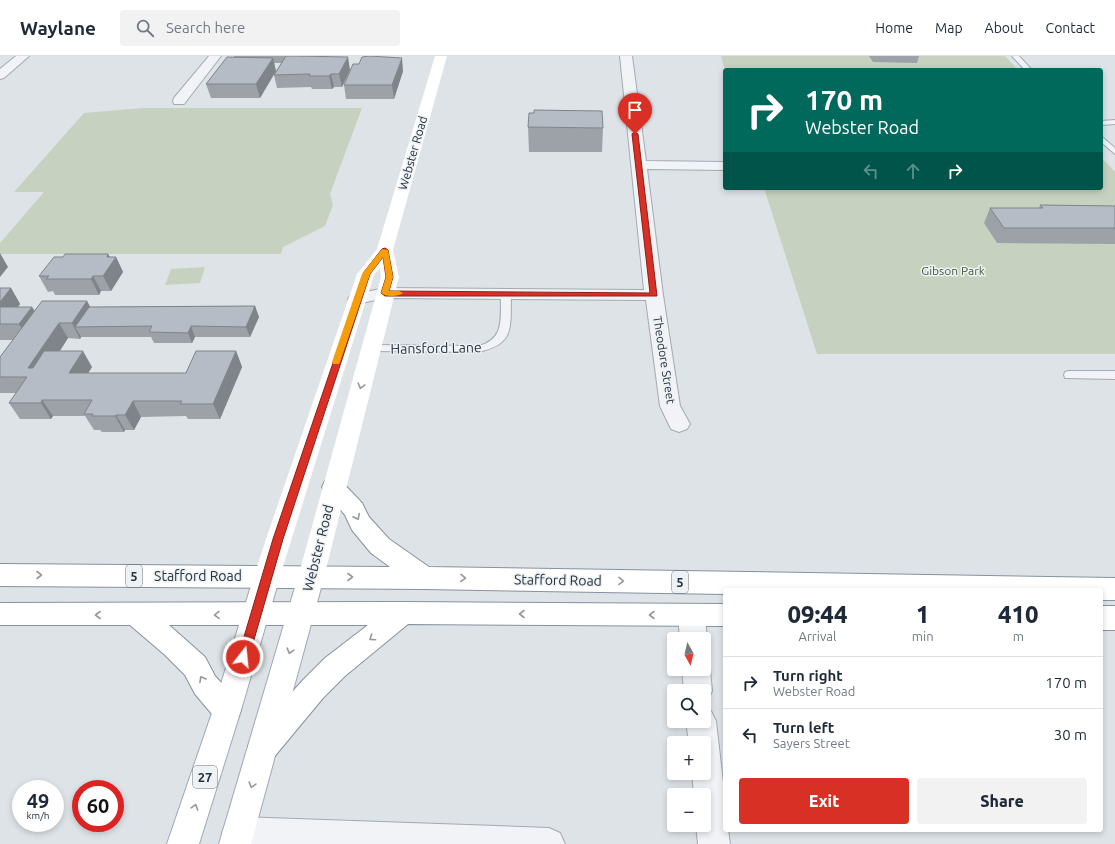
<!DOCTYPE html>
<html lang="en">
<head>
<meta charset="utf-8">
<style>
	:root { --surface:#fff; --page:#f2f2f3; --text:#1f2937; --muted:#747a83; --line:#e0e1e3; --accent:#d93025 }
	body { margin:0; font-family:Ubuntu,sans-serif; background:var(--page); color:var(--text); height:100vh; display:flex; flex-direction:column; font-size:15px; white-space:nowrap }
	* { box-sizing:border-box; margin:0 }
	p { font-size:13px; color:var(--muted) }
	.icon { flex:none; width:22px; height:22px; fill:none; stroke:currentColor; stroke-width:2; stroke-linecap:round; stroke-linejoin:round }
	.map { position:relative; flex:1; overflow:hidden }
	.side { position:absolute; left:723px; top:532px; width:380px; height:244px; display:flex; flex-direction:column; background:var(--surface); border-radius:4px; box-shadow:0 2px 6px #0003 }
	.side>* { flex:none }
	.hud { position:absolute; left:723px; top:12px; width:380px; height:122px; border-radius:4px; box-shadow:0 2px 6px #0003; background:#00695c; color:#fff; overflow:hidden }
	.needle { width:26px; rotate:172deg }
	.buttons { position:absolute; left:667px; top:576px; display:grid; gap:8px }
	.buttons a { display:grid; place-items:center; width:44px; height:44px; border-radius:4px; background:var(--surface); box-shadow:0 2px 6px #0003; font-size:20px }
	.speed { position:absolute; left:12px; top:724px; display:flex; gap:8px; font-size:20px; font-weight:700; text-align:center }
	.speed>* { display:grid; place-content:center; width:52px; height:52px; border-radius:50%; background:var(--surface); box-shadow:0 2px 6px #0003; line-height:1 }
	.speed small { font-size:10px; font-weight:400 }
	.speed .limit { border:6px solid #d22; background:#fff; color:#111 }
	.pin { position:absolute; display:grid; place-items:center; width:34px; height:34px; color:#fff; margin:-41px -17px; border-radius:50% 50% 50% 0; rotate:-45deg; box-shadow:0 0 4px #0007 }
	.pin .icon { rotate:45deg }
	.me { position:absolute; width:44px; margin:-22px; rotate:16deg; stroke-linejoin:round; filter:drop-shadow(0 0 3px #0008) }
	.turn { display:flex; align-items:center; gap:14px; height:84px; padding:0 16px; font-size:18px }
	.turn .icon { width:52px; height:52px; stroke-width:2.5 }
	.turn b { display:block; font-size:28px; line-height:34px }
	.lanes { display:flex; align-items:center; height:38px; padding:0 16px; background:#0003; justify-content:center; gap:20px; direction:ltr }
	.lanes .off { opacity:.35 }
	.eta { display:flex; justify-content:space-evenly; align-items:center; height:68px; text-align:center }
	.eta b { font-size:24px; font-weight:800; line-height:28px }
	.primary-button { display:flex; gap:8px; margin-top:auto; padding:8px 16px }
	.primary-button a { flex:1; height:46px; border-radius:4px; background:var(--accent); color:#fff; font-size:16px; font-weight:800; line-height:46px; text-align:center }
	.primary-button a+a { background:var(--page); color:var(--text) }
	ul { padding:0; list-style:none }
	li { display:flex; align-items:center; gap:12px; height:52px; padding:0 16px; border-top:1px solid var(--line) }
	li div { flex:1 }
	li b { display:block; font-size:15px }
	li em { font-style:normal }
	header { display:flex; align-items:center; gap:24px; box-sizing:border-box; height:56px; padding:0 20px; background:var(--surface); border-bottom:1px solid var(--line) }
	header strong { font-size:19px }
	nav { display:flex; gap:22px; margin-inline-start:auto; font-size:14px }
	.search { width:280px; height:36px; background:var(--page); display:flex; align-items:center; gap:10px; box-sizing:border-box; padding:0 14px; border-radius:4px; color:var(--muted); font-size:15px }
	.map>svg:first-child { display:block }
</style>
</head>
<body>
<header>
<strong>Waylane</strong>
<div class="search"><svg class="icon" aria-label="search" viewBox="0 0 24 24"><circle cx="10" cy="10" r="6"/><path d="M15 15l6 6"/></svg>Search here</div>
<nav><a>Home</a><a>Map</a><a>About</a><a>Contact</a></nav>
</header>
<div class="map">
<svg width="1115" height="788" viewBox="0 0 1115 788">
	<rect width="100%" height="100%" fill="#dee3e8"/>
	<g fill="#c6d2bf">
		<path d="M721 0H1005L1018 14H725Z"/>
		<path d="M143 52H362L330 138 333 149 325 170 283 191 281 198H0V187L44 136H14L84 57Z"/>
		<path d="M1101 101 1115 116V298H817L764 132H1101Z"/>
		<path d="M205 211 200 227 165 229 171 213Z"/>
	</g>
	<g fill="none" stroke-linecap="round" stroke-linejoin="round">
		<defs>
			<g id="lane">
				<path d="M1012 0H1019L1032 14H1025Z"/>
				<path d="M1115 64V68L1101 69V65Z"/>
				<path d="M1101 80 1115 92V98L1101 86Z"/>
				<path d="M506 235 511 238C510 271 516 288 478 296L371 295 366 292 371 289 478 290C506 283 500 261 501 238Z"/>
				<path d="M1069 315H1115V323L1065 322 1064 319 1065 316Z"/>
			</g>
			<g id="street">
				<path d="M16 0H29L4 22 0 23V13Z"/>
				<path d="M209 0H221L184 48H174L173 45 174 42Z"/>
				<path d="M620 0H632L646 105 725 106V114L647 113 663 239 680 350 690 368 687 373 679 376 671 373 660 350 646 244 385 242 357 248 351 247 348 243 351 239 385 232 644 234Z"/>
				<path d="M691 548 700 551C705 561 709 578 704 588V583H680L678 559 682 551Z"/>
				<path d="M704 603 710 613 712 635 708 644 704 646V635H684L682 613H704Z"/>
				<path d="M704 652 711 655 716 665 725 744V774H728L730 788H698L696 769H704V739H694L692 717H704V687H689L686 665H704Z"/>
				<path d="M238 761 549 772 560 777 565 788H227L222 777 227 766Z"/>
			</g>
			<g id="primary">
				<path d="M267 509 276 512 280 520 241 654 199 788H167L213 654 254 520 258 512Z"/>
				<path d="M311 510 320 513 324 521 251 788H219L298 521 302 513Z"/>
			</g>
			<g id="highway">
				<path d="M333 422 341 425 362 447 369 461 389 483 429 511 1115 522V544H1101V534H725V538L424 533 0 530V508L390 511 371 497 352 474 345 459 322 431 325 425Z"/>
				<path d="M403 546 725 548V570L408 568 345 620 323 642 274 701 263 706 252 701 248 691 252 681 303 624 325 602 368 569H169L205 601 215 620 237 644 241 654 237 664 227 668 217 664 195 638 185 619 165 599 130 569H0V547Z"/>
				<rect x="1101" y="550" width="14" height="24"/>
			</g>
		</defs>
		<use href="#lane" stroke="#a3aab2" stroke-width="2"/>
		<use href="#street" stroke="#a3aab2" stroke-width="2"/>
		<use href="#primary" stroke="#9ea8b4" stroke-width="2"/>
		<use href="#highway" stroke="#86929e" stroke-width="2"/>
		<use href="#lane" fill="#f1f3f6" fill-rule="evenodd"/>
		<use href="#street" fill="#f1f3f6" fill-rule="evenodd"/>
		<path fill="#fff" fill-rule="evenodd" d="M435 0H447L393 194 399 221 324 521 320 529 311 532 302 529 298 521 381 221 380 212 374 219 280 520 276 528 267 531 258 528 254 520 266 483 357 218 377 193Z"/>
		<use href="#primary" fill="#fff" fill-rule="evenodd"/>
		<use href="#highway" fill="#fff" fill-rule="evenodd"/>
	</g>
	<g fill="#9da2a9">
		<path d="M234 0H302L350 14 342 31H334L332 33H312L311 31 277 32 274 19 281 7H274L276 15 260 42H211L206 28 234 2Z"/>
		<path d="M869 0H919L917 7 873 6Z"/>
		<path d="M403 15 394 43H346L344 29Z"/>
		<path d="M528 71 603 72 602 96H529Z"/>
		<path d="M1040 149 1115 150V188L997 187 984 167 990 152H1039Z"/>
		<path d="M108 198 110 201H116L123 216 111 235H101L99 239H55L53 235 48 236 39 220 63 201Z"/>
		<path d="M0 232H11L20 248 18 251H32L35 255 87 245 90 251 255 250 259 261 250 281H195L192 287H154L151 281H81L80 283 68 282 60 295 92 311 88 317H186L236 295 242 311 220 363H188L186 360 141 361 134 374H125L124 376H102L100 374H94L85 360H53L51 363H20L9 347 16 337H0V301L13 284H0Z"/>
	</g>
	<g fill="#7f848a">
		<path d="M348 1 350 14 342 31 339 18Z"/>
		<path d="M273 2 276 15 260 42 256 28Z"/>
		<path d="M402 2 403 15 394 43 392 29Z"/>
		<path d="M331 18 334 31 332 33 329 20Z"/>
		<path d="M0 197 8 211 0 221Z"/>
		<path d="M108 198 112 206 116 201 123 216 111 235 103 220 107 201Z"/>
		<path d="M93 220 101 235 99 239 91 223Z"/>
		<path d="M11 232 20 248 6 266 0 257V246Z"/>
		<path d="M87 245 95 260 75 271 81 281 80 283 72 267Z"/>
		<path d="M255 250 259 261 250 281 246 271Z"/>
		<path d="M32 251 41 266 29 284 19 268Z"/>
		<path d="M59 267 68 282 38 328 28 312Z"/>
		<path d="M191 270 195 281 192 287 188 277Z"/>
		<path d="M83 295 92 311 78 333 69 317Z"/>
		<path d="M236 295 242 311 220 363 213 348Z"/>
		<path d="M42 344 53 360 51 363 41 347Z"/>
		<path d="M133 345 141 361 134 374 125 359Z"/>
		<path d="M116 359 125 374 124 376 115 360Z"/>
	</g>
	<g fill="#b6bcc5" stroke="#7f848a">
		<path d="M286 0H295L348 1 339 18H331L329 20H309L310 18 274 19Z"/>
		<path d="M369 0 402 2 392 29H344L353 8H359L362 1Z"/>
		<path d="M227 1 273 2 256 28H206Z"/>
		<path d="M534 54 602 55 603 72 528 71 529 57H534Z"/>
		<path d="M1040 149 1115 150V172H1004L990 152H1043Z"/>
		<path d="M65 198H108L107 201H116L103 220H93L91 223H46L49 220H39L54 201H63Z"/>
		<path d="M0 232H11L0 246Z"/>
		<path d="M42 245H87L72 267H59L28 312H33L44 295H83L69 317H186L196 295H236L213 348H180L182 345H133L125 359H116L115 360H92L93 358H84L92 344H42L41 347H9L27 321H0V301Z"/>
		<path d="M255 250 246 271 191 270 188 277 149 276 152 270 75 271 89 251Z"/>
		<path d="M0 251H32L19 268H0Z"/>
	</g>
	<defs><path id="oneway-chevron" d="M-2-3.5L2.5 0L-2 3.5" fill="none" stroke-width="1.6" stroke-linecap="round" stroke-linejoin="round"/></defs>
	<g stroke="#93989f">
		<use href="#oneway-chevron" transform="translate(361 330) rotate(105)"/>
		<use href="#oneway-chevron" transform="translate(357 461) rotate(64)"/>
		<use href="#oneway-chevron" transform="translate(39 519)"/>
		<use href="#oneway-chevron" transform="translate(350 521)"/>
		<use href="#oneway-chevron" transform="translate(463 522) rotate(1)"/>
		<use href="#oneway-chevron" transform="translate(621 525) rotate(1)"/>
		<use href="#oneway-chevron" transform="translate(522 558) rotate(-180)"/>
		<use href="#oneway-chevron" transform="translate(98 559) rotate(-180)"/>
		<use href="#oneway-chevron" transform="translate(217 559) rotate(179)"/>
		<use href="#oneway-chevron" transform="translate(652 559) rotate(-180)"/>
		<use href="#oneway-chevron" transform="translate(372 582) rotate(146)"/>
		<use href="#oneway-chevron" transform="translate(290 595) rotate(106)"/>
		<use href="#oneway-chevron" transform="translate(202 623) rotate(-119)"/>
		<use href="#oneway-chevron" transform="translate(252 729) rotate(106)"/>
		<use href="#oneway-chevron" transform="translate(195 751) rotate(-72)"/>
	</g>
	<path fill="#d93025" stroke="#8d1f18" d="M635 76 638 78 657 240H385L381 237 386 221 383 201 370 218 283 483 249 601 247 604 243 606 239 604 238 601 273 483 364 216 382 193 385 192 388 194 393 221 389 235 650 237 632 78Z"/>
	<path fill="#f59e0b" d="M382 193 388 194 393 221 389 235H399L403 237C398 241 386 241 381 237L386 221 383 201 370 218 340 306 339 308H333L332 306 362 218Z"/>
	<g text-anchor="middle" stroke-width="3" stroke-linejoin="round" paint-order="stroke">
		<g font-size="12" fill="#27323f" stroke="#eef2f5">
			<text transform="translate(413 97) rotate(-74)" y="4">Webster Road</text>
			<text transform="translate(664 304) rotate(81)" y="4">Theodore Street</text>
		</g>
		<g font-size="12" fill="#3f5a35" stroke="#eef2f5">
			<text x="953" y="219">Gibson Park</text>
		</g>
		<g fill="#eef2f5" stroke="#636c76" stroke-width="1">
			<rect x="126" y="509" width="16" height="22" rx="3"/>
			<rect x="672" y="515" width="16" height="22" rx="3"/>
			<rect x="193" y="710" width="24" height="22" rx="3"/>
		</g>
		<g font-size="13" font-weight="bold" fill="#27323f">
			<text x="134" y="525">5</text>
			<text x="680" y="531">5</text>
			<text x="205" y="726">27</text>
		</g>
		<g font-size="14" fill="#27323f" stroke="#eef2f5">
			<text transform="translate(436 292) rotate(-1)" y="5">Hansford Lane</text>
			<text transform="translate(318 492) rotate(-76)" y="5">Webster Road</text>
			<text x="198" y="525">Stafford Road</text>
			<text transform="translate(558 524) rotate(1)" y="5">Stafford Road</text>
		</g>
	</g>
</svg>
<div class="buttons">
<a><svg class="needle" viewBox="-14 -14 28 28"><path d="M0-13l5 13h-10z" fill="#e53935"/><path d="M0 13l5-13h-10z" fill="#747a83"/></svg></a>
<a><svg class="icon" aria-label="search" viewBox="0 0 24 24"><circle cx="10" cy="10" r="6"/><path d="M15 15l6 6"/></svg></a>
<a>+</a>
<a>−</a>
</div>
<div class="speed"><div>49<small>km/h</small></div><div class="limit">60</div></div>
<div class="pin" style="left:635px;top:78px;background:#d93025"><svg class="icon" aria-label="arrive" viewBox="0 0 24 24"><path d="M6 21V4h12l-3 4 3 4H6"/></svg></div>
<svg class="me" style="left:243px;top:601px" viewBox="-20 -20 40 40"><circle r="17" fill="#d93025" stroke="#fff" stroke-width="3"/><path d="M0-11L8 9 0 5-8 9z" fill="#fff"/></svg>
<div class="hud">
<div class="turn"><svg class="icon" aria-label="right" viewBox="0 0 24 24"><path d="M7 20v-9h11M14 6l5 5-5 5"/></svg><div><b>170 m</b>Webster Road</div></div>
<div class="lanes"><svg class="icon off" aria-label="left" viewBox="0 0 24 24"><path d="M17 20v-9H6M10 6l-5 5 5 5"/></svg><svg class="icon off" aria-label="ahead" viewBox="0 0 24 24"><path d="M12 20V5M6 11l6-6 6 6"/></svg><svg class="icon" aria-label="right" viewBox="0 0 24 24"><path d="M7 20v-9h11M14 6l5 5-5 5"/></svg></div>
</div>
<section class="side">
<div class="eta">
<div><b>09:44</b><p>Arrival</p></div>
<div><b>1</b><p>min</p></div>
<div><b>410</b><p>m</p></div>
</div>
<ul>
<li><svg class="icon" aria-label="right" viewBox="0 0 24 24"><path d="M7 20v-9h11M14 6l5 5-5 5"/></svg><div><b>Turn right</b><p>Webster Road</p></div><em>170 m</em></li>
<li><svg class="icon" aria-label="left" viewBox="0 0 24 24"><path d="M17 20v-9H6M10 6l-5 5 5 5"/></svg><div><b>Turn left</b><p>Sayers Street</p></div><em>30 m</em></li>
</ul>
<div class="primary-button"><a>Exit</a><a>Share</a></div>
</section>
</div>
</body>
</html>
